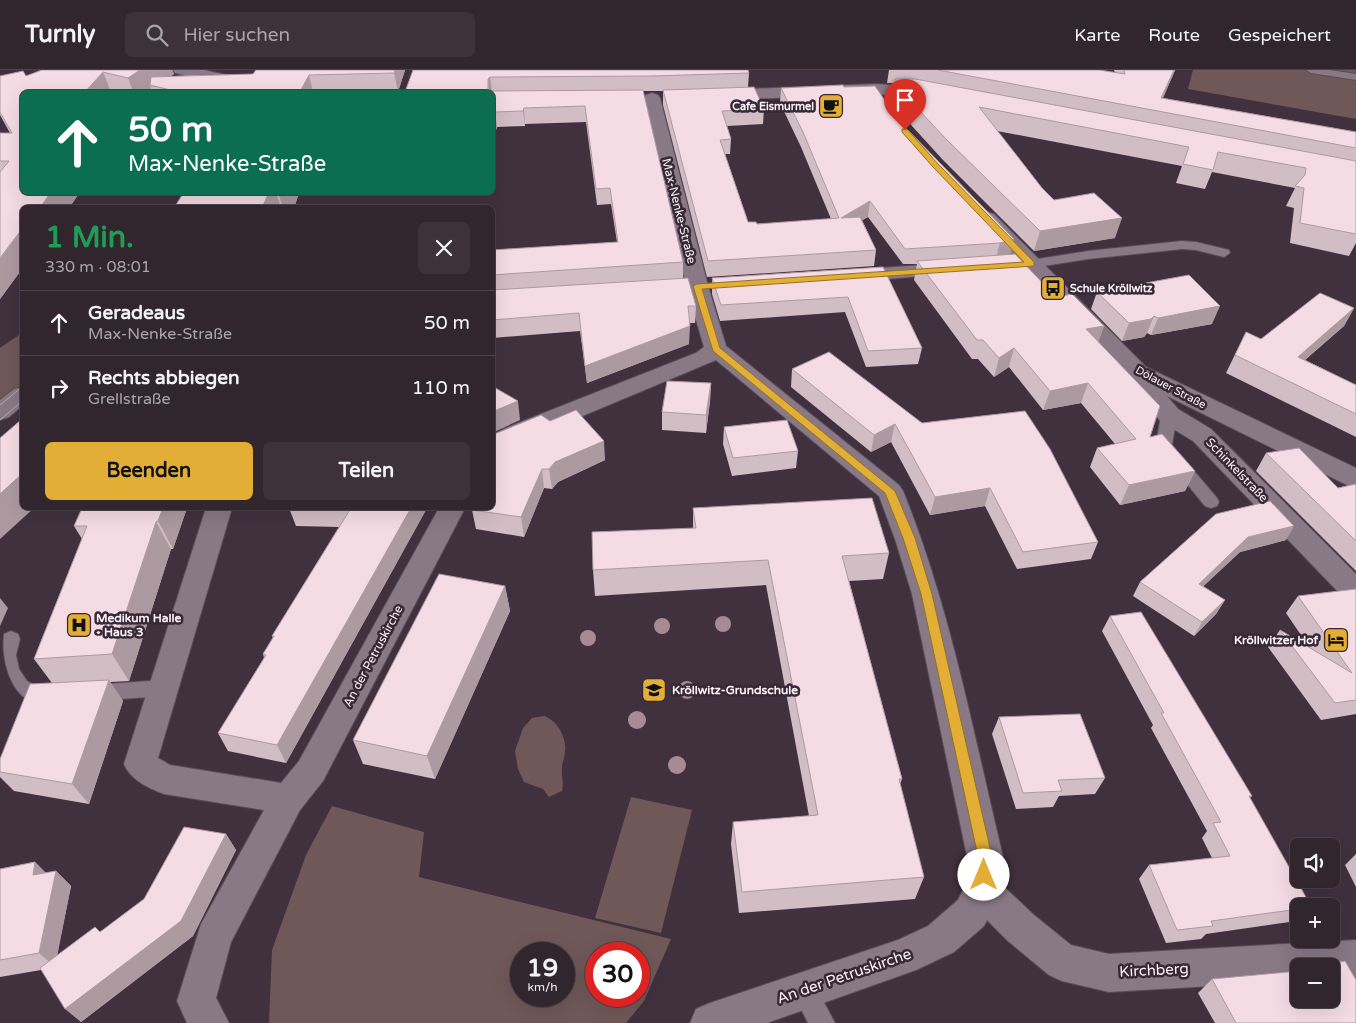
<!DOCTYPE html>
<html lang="de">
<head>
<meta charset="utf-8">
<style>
	:root { --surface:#31252e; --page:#3d313a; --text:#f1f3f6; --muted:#a8a5aa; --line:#4c424a; --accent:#e3ae35 }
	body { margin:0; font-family:"Varela Round",sans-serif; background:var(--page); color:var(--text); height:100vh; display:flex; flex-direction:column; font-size:19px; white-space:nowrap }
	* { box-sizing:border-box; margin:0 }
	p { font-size:16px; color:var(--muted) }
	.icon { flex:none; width:28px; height:28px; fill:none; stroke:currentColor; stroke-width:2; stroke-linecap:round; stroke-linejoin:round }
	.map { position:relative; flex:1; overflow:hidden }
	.drawer { position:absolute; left:20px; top:135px; width:475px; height:305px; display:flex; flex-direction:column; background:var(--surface); border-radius:8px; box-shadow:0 5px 20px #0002,0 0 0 1px var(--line) }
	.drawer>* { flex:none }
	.top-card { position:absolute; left:20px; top:20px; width:475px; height:105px; border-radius:8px; box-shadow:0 5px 20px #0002,0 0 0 1px var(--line); background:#0b6e4f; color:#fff; overflow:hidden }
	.controls { position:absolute; left:1290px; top:768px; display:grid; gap:10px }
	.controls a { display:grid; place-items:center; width:50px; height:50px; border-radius:8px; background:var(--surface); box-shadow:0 5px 20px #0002,0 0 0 1px var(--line); font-size:25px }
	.speed { position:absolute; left:510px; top:872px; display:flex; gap:10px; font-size:25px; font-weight:700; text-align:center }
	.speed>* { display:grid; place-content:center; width:65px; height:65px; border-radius:50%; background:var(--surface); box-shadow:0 5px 20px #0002,0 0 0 1px var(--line); line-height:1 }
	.speed small { font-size:12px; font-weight:400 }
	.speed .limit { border:8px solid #d22; background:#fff; color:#111 }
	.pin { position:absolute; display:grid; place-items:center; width:42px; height:42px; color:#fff; margin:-51px -21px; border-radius:50% 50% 50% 0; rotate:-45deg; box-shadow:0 0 5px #0007 }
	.pin .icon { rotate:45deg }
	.me { position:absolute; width:55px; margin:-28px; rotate:0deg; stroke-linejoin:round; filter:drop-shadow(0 0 4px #0008) }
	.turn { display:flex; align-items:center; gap:18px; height:105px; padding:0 25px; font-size:22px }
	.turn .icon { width:65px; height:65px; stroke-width:2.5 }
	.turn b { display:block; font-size:35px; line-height:42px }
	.round { display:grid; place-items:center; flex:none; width:52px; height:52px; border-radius:8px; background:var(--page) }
	.summary { display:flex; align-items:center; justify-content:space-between; height:85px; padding:0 25px }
	h1 { font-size:30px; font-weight:800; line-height:38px; color:#1e9e55 }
	.cta { display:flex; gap:10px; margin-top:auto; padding:10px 25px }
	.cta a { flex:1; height:58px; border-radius:8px; background:var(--accent); color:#111; font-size:20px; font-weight:800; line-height:58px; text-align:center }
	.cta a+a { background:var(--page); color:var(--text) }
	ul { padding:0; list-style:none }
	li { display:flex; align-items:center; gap:15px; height:65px; padding:0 25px; border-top:1px solid var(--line) }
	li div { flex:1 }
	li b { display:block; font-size:19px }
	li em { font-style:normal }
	header { display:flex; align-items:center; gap:30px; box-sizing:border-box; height:70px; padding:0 25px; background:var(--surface); border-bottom:1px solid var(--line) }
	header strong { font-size:24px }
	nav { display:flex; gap:28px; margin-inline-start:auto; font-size:18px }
	.search { width:350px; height:45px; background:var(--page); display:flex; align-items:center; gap:12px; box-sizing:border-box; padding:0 18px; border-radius:8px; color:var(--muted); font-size:19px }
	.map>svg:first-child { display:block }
</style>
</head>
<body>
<header>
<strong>Turnly</strong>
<div class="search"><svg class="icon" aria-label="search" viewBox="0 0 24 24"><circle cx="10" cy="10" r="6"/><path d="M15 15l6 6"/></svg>Hier suchen</div>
<nav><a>Karte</a><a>Route</a><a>Gespeichert</a></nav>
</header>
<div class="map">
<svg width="1356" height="953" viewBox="0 0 1356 953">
	<rect width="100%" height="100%" fill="#41313e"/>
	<g fill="#705858" fill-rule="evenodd">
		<path d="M1193 0H1356V49L1188 19Z"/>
		<path d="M22 263V317L0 335V278Z"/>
		<path d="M544 646C557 650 567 668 565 681 565 687 562 692 562 697 561 706 564 712 562 721L549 727 543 719 524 712 518 699 515 681 523 658 532 648Z"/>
		<path d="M631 727 692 740 661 863 595 848Z"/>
		<path d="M332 736 424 762 419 807 671 869 644 931 626 953H269L272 880 306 785ZM521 884H564V926H521ZM596 884H639V926H596Z"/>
	</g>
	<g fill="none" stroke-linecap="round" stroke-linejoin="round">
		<defs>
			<g id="service">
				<path d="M1306 0H1330L1356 4V10L1311 3Z"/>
				<path d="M1182 171 1196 172 1229 180 1230 183 1224 187 1196 180 1182 179 1088 189 1031 198 1024 194 1031 190 1088 181Z"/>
				<path d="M1169 340 1174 341 1177 345 1172 375 1217 428 1219 432 1217 436 1211 438 1205 436 1156 376 1161 345 1164 341Z"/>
				<path d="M11 561 18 564 20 569 16 585 19 599 27 611 36 616 56 620 59 626 56 632C17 645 0 597 4 564Z"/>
				<path d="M164 610 171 612 174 618 171 624 164 626 92 631 85 629 82 623 85 617 92 615Z"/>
				<path d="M804 909 813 912 835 953H808L792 921 795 912Z"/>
			</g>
			<g id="minor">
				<path d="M173 0H204L249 10 251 13 249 16 243 18 175 3Z"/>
				<path d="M875 14 912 16 936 21 938 24 936 27 930 29 875 24 721 30 715 28 713 25 715 22 721 20Z"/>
				<path d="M652 23 658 25 660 28 708 216 726 276 899 415 903 421C951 539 974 667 1004 791L1001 814 1034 845 1071 875 1109 884 1356 870V908L1331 909V896H1299V911L1109 922 1062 911 1049 905 1008 871 987 850 984 856 954 882 916 900 767 953H690L696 939 710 933 898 870 928 856 958 830 964 818 968 791 912 524 895 469 879 426 716 290 492 384V365L508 357 696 283 704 277 686 216 644 28 646 25Z"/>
				<path d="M987 142 994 144 1146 297 1356 398V418L1347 415 1167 326 1178 339 1211 359 1356 504V533L1346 530 1193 371 1160 351 1129 306 980 152 977 148 980 144Z"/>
				<path d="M952 193 959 195 962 199 959 203 851 212 844 210 841 206 844 202 851 200Z"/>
				<path d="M206 438H232L158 688 170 695 281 713 299 691 439 438H465L323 711 300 740 231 872 216 928 229 953H187L177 931 201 854 264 740 164 724C148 718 131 710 124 694Z"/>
			</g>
			<path id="secondary" d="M22 317V336L9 347 0 350V330L14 319Z"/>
		</defs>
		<use href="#service" stroke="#5a4d58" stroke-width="2"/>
		<use href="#minor" stroke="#5a4d58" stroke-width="2"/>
		<use href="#secondary" stroke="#5a4d58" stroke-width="2"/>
		<use href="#service" fill="#897886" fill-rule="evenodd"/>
		<use href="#minor" fill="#897886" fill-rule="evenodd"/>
		<use href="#secondary" fill="#897886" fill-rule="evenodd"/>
		<g stroke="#b5a9b3" stroke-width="1">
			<path d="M0 335 22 317"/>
			<path d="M0 350 22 331"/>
		</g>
	</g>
	<g fill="#a88b92">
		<circle cx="723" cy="554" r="8"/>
		<circle cx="662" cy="556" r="8"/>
		<circle cx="588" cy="568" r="8"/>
		<circle cx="687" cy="620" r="9"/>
		<circle cx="637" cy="650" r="9"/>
		<circle cx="677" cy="695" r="9"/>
	</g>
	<g fill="#d3bdc4">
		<path d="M42 0H172L174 4 171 6 253 4 256 0H405L398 22H153L151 19 147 22H22L80 122 69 138H22V199L0 229V63H10L0 45V6H26Z"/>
		<path d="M413 0 749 3 748 17 764 39 763 54 727 56 731 69 730 84H725L748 152 757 154 831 149 801 77 780 33 781 18 844 17 900 52 1014 169 1010 184 1056 227 1104 256 1098 272 1150 367 1195 401 1185 421 1120 435 1090 397 1097 378 1115 374 1081 333 1043 340 1009 297 994 307 978 289H972L914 210 917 194H903L868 147 862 150 876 180 874 196 707 207 663 35V21H643L683 192V208L696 236 695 253H689V274L587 313 580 261 492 268V180L617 172 611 134 597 135 586 52 525 54V56L497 57 496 60H492V22Z"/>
		<path d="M889 0H1099L1115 3 1114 0H1175L1163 28 1356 62V173L1349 186 1290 173 1294 138 1286 136 1295 118 1212 102 1205 119 1176 113 1182 96 997 61 1042 118 1054 130 1115 168 1034 181 943 90 912 56 892 27 894 13H887Z"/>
		<path d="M184 122H302L301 126H298L294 138H174Z"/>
		<path d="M883 197 922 278 918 294 866 297 845 242 720 251 712 224V208Z"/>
		<path d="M1097 222 1212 254 1151 265 1147 263 1144 267 1122 271 1091 239Z"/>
		<path d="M1354 238 1344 256 1305 290 1356 315V367L1226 303 1246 262 1261 269Z"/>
		<path d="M792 299 922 353 1098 472 1091 489 1017 499 985 436 930 445 891 372 871 382 791 317Z"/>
		<path d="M711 313 710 331 706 363 662 360V342Z"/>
		<path d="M724 357 798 381 796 398 732 406 723 374Z"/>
		<path d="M492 365 605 390 558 412 552 419 544 418 524 467 476 459 472 440 492 438Z"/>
		<path d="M1266 383 1338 418 1356 414V501L1256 401Z"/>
		<path d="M187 438 173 479H171L129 611 110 612 123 631 89 734 14 721 0 707V689L52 613 34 589 82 469 74 456Z"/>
		<path d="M289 438H427L286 693 228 681 218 663 264 588 263 584 273 568 272 566 339 457 296 456Z"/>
		<path d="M693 438 889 483 883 509 849 511 902 709 900 714 924 807 915 829 739 843 731 774 733 752 809 746 766 515 595 526 593 500 693 458Z"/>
		<path d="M1216 444 1286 470 1240 482 1203 516 1225 530 1216 544 1194 566 1133 526 1140 512Z"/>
		<path d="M505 516 510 541 435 709 363 694 353 670Z"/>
		<path d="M1356 519V644L1321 650 1268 577 1280 560 1309 577 1286 543 1298 526Z"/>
		<path d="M1110 546 1252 726 1250 728 1299 836V849L1297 851 1206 864 1201 869 1166 873 1139 809 1149 795 1212 788 1202 768 1207 761 1151 658 1153 655 1102 561Z"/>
		<path d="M999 647 1105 708 1095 724 1059 726 1053 737 1016 739 992 664Z"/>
		<path d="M226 764 236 780 193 866 81 952 41 900 0 907V799L35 792 46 803 56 801 71 816 57 885 100 862 144 829Z"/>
		<path d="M1356 784V817L1345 795Z"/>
		<path d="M1345 891 1356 910V953H1215L1198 923 1212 909 1299 901V929H1331V896H1316Z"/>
	</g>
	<g fill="#ac9aa0">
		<path d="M140 0H172L174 4 155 17 150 15 151 19 147 22H133L128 8Z"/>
		<path d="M395 0H405L398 22 394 3Z"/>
		<path d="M1174 0H1175L1173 5 1157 41 1161 28Z"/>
		<path d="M103 2 111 22H85Z"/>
		<path d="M309 5 313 22H300Z"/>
		<path d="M490 7 492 22H489L488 9Z"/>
		<path d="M524 38 525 54V56L523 41Z"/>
		<path d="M495 42 497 57 496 60 494 44Z"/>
		<path d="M51 122H80L69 138H40Z"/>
		<path d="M269 122H276L281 138H262Z"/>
		<path d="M278 122H297L298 126 294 138H283Z"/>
		<path d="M870 131 868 147 839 164 841 148Z"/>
		<path d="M1122 148 1115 168 1034 181 1040 161Z"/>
		<path d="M22 159V199L0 229V188Z"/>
		<path d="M1014 169 1010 185 996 188 1000 173Z"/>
		<path d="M1220 236 1212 254 1151 265 1158 248Z"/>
		<path d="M1354 238 1344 256 1288 304 1298 287Z"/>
		<path d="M1154 246 1147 263 1144 267 1122 271 1129 253Z"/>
		<path d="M690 256 689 274 587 313 585 296Z"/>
		<path d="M1104 256 1097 275 1086 259Z"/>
		<path d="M1014 278 1009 297 994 307 999 288Z"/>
		<path d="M711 313 710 331 706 363V345Z"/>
		<path d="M1088 313 1081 333 1043 340 1050 321Z"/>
		<path d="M518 331 520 350 492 363V342Z"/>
		<path d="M895 354 891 372 871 382 874 365Z"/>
		<path d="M604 371 605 390 558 412 552 419 549 399 555 392Z"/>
		<path d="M542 399 544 418 524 467 521 447Z"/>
		<path d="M1195 401 1185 421 1120 435 1129 415Z"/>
		<path d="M22 404V438H34L0 469V424Z"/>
		<path d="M990 418 985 436 930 445 935 427Z"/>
		<path d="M163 438H187L173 479 158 451Z"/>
		<path d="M411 438H427L286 693 277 675Z"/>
		<path d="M156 452 171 479 129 611 112 584Z"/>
		<path d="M1294 456 1286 470 1240 482 1191 528 1199 514 1248 467Z"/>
		<path d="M505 516 510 541 435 709 427 686Z"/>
		<path d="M0 528 8 538 0 556Z"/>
		<path d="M1225 530 1216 544 1194 566 1202 552Z"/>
		<path d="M109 610 123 631 89 734 72 714Z"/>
		<path d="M226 764 236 780 193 866 81 952 65 939Z"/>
		<path d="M35 792 50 808 33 805Z"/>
		<path d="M56 801 71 816 55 897 39 883Z"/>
	</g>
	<g fill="#f5dce4" stroke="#ac9aa0">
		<path d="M42 0H140L128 8 103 2 85 22H22V122H51L40 138H22V159L0 188V102L9 91H0V63H12L0 42V6L23 1 26 6Z"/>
		<path d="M256 0H395L394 3 309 5 300 22H179L150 15 151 7 253 4Z"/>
		<path d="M413 0H748L749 3 652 6 490 7 488 9V19L490 21 643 20 683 192 492 205V180L618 172 610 118 596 119 585 36 524 38 523 41 495 42 494 44H492V22H405Z"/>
		<path d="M938 0H1099L1125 4 1124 0H1174L1161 28 1356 62V78Z"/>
		<path d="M895 9H915L1356 91V164L1300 153 1304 118 1295 116 1305 105 1306 98 1218 82 1213 100 1183 94 1189 77 979 37 1042 118 1054 130 1094 123 1122 148 1040 161 947 70 916 37Z"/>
		<path d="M843 15 844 17 875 16 900 52 1014 169 1000 173 905 179 870 131 841 148 860 147 876 180 708 191 663 20 754 17 764 39 722 41 731 69 720 70 748 152H756L757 154 839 148 803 62 781 18Z"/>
		<path d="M184 122H269L262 138H174Z"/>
		<path d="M1015 184 1056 227 1072 224 1104 256 1086 259 1160 336 1150 367 1162 364 1195 401 1129 415 1097 378 1136 369 1088 313 1050 321 1014 278 999 288 983 270H977L917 191Z"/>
		<path d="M883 197 922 278 868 281 848 227 721 235 712 208Z"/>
		<path d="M1189 205 1220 236 1158 248 1154 246 1151 249 1129 253 1097 222Z"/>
		<path d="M688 208 696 236H688L690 256 585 296 579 243 492 250V220Z"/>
		<path d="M1320 223 1354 238 1298 287 1356 315V344L1235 285 1246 262 1261 269Z"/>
		<path d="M829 282 922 353 1025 341 1050 379 1098 472 1023 482 990 418 935 427 895 354 874 365 792 299Z"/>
		<path d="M667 311 711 313 706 345 662 342Z"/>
		<path d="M492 316 518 331 492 342Z"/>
		<path d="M576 340 604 371 555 392 549 399H542L521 447 472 440 473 438H492V365L541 345 550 351Z"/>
		<path d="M22 349V404L0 424V368Z"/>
		<path d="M787 350 798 381 733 388 724 357Z"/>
		<path d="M1299 378 1338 418 1356 414V471L1266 383Z"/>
		<path d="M872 428 889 483 842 486 902 709H899L924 807 742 822 733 752 818 745 768 490 593 500 592 462 696 458 693 438Z"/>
		<path d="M1270 431 1294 456 1248 467 1199 514 1225 530 1202 552 1140 512 1216 444Z"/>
		<path d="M82 438H163L158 451 156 452 112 584 34 589 87 456H74Z"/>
		<path d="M321 438H411L277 675 218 663 266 585 263 584 274 566H272L351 438Z"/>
		<path d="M439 504 505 516 427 686 353 670Z"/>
		<path d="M1356 519V630L1335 633 1280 560 1352 603 1298 526Z"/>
		<path d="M1141 542 1252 726H1249L1311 836H1299V839L1211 851 1213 856 1177 860 1149 795 1230 786 1213 753 1221 752 1161 643H1164L1110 546Z"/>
		<path d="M109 610 72 714 0 702V689L30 614Z"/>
		<path d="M1080 644 1105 708 1058 710 1062 721 1023 723 999 647Z"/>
		<path d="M184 757 226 764 181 851 65 939 40 898 95 857 100 862 144 829Z"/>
		<path d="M35 792 33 805 56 801 39 883 0 890V799Z"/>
		<path d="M1345 891 1356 910V953H1236L1212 909 1299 901V929H1331V896H1317Z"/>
	</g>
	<path fill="#e3ae35" stroke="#947122" d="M902 59H907L938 94 1034 192V196L702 219 720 278 895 421 915 468 932 524 993 791 989 810 984 812 979 810 976 805 979 791 921 524 903 468 885 423 713 281 693 216 697 214 1024 192 933 97 902 62Z"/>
	<defs>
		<symbol id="cafe-square" viewBox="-11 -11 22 22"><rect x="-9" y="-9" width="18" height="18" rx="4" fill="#e3ae35" stroke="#362834"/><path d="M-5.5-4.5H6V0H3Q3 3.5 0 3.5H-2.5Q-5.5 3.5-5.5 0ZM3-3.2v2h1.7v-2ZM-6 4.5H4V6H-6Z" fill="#111"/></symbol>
		<symbol id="bus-square" viewBox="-11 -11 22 22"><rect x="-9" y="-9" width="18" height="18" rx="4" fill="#e3ae35" stroke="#362834"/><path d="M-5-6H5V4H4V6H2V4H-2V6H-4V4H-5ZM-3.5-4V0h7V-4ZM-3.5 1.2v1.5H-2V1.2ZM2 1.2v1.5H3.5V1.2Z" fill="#111"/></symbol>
		<symbol id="hospital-square" viewBox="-11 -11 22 22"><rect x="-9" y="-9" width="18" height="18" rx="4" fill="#e3ae35" stroke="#362834"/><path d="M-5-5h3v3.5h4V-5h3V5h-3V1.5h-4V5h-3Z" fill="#111"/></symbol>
		<symbol id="hotel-square" viewBox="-11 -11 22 22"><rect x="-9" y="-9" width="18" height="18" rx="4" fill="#e3ae35" stroke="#362834"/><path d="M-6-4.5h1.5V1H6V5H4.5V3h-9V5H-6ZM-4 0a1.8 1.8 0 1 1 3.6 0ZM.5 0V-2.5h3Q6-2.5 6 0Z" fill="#111"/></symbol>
		<symbol id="school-square" viewBox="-11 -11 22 22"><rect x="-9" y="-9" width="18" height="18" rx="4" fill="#e3ae35" stroke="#362834"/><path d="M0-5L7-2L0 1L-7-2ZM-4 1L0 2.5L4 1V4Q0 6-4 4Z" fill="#111"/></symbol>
	</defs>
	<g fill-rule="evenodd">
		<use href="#cafe-square" x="817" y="22" width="28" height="28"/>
		<use href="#bus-square" x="1039" y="204" width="28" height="28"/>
		<use href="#hospital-square" x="65" y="541" width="28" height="28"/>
		<use href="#hotel-square" x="1322" y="556" width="28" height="28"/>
		<use href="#school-square" x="640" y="606" width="28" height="28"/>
	</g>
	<g text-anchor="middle" stroke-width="5" stroke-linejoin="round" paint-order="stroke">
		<g font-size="11" font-weight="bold" fill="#fbf1f9" stroke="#362834" text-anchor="end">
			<text x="814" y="40">Cafe Eismurmel</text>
			<text x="1070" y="222" text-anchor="start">Schule Kröllwitz</text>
		</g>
		<g font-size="11" fill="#fbf1f9" stroke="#362834">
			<text transform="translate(1171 317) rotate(28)" y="4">Dölauer Straße</text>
		</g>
		<g font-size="12" fill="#fbf1f9" stroke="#362834">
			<text transform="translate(679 141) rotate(76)" y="4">Max-Nenke-Straße</text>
			<text transform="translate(1237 400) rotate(46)" y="4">Schinkelstraße</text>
			<text transform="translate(373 586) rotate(-62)" y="4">An der Petruskirche</text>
		</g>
		<g font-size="12" font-weight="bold" fill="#fbf1f9" stroke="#362834" text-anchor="start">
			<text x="96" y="552">Medikum Halle<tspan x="96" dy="14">- Haus 3</tspan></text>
			<text x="1318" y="574" text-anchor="end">Kröllwitzer Hof</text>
			<text x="672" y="624">Kröllwitz-Grundschule</text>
		</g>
		<g font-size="15" fill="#fbf1f9" stroke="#362834">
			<text transform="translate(1154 900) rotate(-3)" y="5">Kirchberg</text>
			<text transform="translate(844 906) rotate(-19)" y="5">An der Petruskirche</text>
		</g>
	</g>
</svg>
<div class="controls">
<a><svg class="icon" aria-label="sound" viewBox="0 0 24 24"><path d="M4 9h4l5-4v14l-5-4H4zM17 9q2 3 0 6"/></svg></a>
<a>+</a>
<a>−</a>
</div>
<div class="speed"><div>19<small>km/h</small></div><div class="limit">30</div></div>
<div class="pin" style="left:905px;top:60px;background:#d93025"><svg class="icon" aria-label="arrive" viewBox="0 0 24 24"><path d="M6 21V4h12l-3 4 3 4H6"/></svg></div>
<svg class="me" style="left:984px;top:805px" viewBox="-20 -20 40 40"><circle r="19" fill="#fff"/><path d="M0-13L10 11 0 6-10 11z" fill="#e3ae35"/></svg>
<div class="top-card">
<div class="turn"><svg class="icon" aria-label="ahead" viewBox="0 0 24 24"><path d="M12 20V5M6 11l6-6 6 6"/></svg><div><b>50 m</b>Max-Nenke-Straße</div></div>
</div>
<section class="drawer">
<div class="summary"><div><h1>1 Min.</h1><p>330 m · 08:01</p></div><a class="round"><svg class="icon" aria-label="close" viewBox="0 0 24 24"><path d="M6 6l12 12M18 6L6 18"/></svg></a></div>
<ul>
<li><svg class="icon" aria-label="ahead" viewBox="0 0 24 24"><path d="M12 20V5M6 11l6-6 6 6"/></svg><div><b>Geradeaus</b><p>Max-Nenke-Straße</p></div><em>50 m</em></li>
<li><svg class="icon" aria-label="right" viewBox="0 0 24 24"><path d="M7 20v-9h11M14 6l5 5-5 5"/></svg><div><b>Rechts abbiegen</b><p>Grellstraße</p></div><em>110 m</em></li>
</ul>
<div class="cta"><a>Beenden</a><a>Teilen</a></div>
</section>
</div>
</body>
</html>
